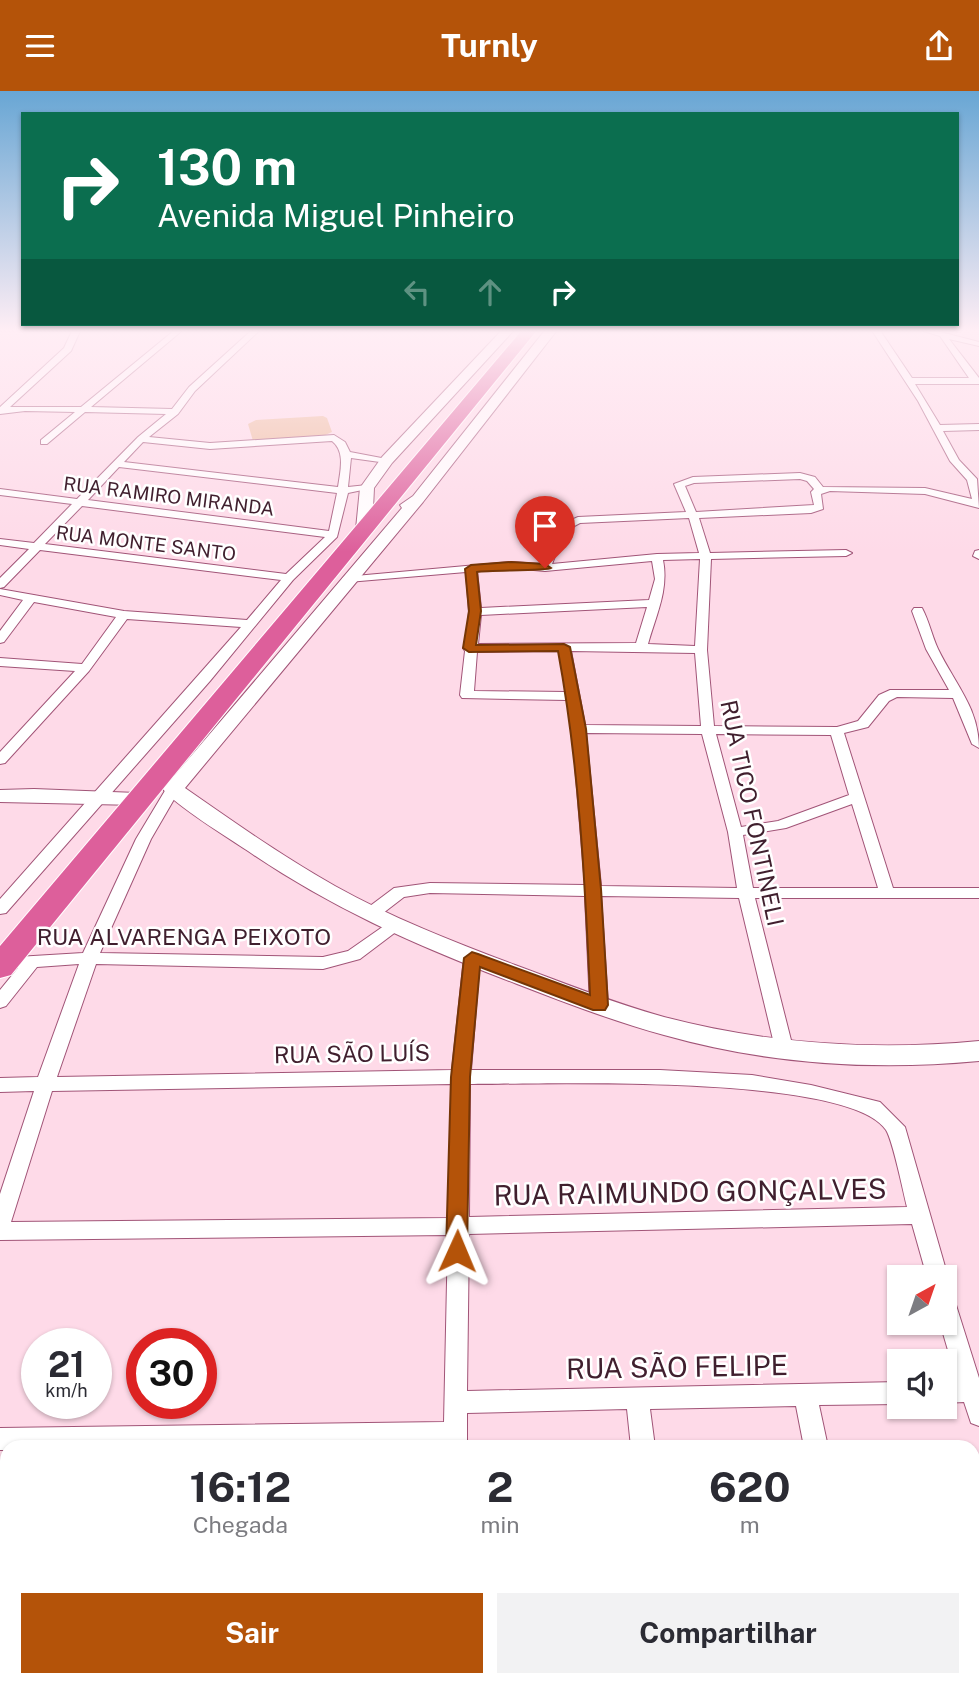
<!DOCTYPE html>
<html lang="pt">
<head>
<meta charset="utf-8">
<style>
	:root { --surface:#fff; --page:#f2f2f3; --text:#2b2b33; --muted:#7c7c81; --accent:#b45309 }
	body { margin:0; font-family:"Public Sans",sans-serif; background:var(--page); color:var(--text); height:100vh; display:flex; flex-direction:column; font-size:26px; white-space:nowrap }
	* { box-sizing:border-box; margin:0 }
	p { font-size:23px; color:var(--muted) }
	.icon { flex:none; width:38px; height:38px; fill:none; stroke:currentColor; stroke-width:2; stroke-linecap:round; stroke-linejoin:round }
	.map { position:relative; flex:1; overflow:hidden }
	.drawer { position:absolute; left:0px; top:1349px; width:980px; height:247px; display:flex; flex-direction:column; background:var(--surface); border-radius:21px 21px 0 0; box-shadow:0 2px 5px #0004 }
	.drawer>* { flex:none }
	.guide { position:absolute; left:21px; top:21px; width:938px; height:214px; border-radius:0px; box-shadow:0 2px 5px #0004; background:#0b6e4f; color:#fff; overflow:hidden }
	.needle { width:46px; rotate:40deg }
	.tools { position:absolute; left:887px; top:1174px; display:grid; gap:14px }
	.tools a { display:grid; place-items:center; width:70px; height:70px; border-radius:0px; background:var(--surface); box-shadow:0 2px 5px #0004; font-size:35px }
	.speed { position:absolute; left:21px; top:1237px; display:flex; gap:14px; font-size:35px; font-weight:700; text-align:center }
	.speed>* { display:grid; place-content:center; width:91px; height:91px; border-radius:50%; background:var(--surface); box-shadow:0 2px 5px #0004; line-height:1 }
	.speed small { font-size:18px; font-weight:400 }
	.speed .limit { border:10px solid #d22; background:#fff; color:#111 }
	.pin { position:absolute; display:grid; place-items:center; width:60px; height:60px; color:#fff; margin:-72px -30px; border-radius:50% 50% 50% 0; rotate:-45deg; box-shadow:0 0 7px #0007 }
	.pin .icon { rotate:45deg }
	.me { position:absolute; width:77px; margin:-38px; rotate:1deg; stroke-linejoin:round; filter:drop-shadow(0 0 5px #0008) }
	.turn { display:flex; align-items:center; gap:24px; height:147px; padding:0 21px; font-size:32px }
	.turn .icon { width:91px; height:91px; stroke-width:2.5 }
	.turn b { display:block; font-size:49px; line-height:60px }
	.lanes { display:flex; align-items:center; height:66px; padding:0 21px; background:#0003; justify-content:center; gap:35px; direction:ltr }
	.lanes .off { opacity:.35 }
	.eta { display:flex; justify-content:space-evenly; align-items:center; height:119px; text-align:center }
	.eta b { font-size:42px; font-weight:700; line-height:49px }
	.action { display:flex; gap:14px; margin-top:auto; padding:14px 21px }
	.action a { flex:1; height:80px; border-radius:0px; background:var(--accent); color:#fff; font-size:28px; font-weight:700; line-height:80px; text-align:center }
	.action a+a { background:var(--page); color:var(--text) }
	header { display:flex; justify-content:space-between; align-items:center; height:91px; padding:0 21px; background:var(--accent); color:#fff; font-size:32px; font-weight:700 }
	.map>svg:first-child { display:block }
</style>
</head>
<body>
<header><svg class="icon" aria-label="menu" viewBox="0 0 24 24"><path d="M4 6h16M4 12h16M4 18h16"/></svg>Turnly<svg class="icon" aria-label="share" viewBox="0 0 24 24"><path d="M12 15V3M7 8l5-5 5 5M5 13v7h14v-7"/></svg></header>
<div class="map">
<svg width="979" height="1595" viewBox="0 0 979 1595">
	<rect width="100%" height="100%" fill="#fedae8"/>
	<path fill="#edba9b" d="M323 325 327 327 332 341 323 345 253 350 248 333 256 329Z"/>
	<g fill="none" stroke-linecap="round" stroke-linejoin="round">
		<defs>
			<g id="street">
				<path d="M0 238H81L71 260 10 316H81L176 238H184L91 316 172 318 189 296 253 238H261L195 300 178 323 149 346 210 352 334 344 345 351 350 361 392 369 387 372 351 367 348 396 367 394 372 397 348 402 337 446 293 489 210 590 6 822 0 823V808L241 536 127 528 89 580 5 672 0 673V661L75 580 0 575V567L82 573 116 526 34 511 4 551 0 552V540L23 509 0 504V498L124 520 247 529 281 489 40 459 4 496 0 497V487L29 458 0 454V448L34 452 72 413 0 404V398L77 408 138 346 166 323 85 321 47 353H41V349L75 321 25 320 0 323V316L64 257 72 240H0ZM332 350C346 361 340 381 338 396L124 371 143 351 210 358ZM119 376 337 402 329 440 88 409ZM82 415 325 446 286 483 45 453Z"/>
				<path d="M871 238H879L912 287H969L940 245 917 238H929L979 251V255L949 248 979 287V293H915L940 334 979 333V339L943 340 959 369 977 388 979 417 925 403 830 400 821 403 823 418 811 422 699 427 710 462 846 459 852 462 846 465 711 468 707 559 714 635 837 636 858 630 879 604 890 599H949L926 558 912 520 914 517H922C929 530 932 545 938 558 955 593 979 617 979 657L972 653 953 607 897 606 889 610 868 636 844 642 893 797H979V807H755L793 957 790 962H778L775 957 739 807 601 805 608 914 605 918H593L590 914 585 805 430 802 404 806 378 826H366L364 822 366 818 394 797 430 792 585 794 572 638 567 609 462 607 460 604 465 560 463 557 466 554 469 521 466 481 348 491 342 488 344 486 511 471 541 473 556 436 578 426 686 421 674 393 693 386 800 382 815 386 823 396 925 397 972 408 967 389 950 370 918 310ZM800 388 807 390 814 398 811 401 814 414 696 421 685 395 694 392ZM689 427 699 462 657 463 552 473 565 440 580 432ZM700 468 695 555 648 553C656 524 669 499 663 469ZM652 470 655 488 649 509 481 517 477 480 511 477 545 480ZM647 516 636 552 478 553 481 524ZM559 560 566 601 474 600 477 561ZM571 560 695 562 701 635 585 634ZM586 642 702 643 728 741 737 797 601 795ZM716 643 831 644 849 704 778 730 741 736ZM852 713 878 797H753L743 744 786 737Z"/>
				<path d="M979 459V468L973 465 975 460Z"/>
				<path d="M173 694 180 698 151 748 100 862 323 866 348 860 391 830H403L405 834 360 868 323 878 96 873 57 986 452 979 464 867 472 861 480 867 471 979H660L752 984 811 994 880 1011 905 1036 948 1186 945 1191V1186H927L912 1133 469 1143 467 1300 900 1291V1313L819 1314 828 1356H804L796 1315 650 1318 655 1356H631L627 1318 467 1322V1356H443V1353L7 1356V1359H0V1337L444 1331 448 1144 0 1149V1103L34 1000 0 1001V987L38 986 79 873 37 876 6 915 0 917V899L18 877H0V867L83 862 136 748 166 698ZM452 993 449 1127 11 1131 52 1000ZM470 993C542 993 848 982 886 1039 893 1050 903 1100 907 1116L469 1126Z"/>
				<path d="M945 1204 953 1207 956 1214 979 1287V1335L971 1332 964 1311 945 1312V1290H957L940 1232H945Z"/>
				<rect x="973" y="1515" width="6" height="26"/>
				<rect x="0" y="1538" width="7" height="26"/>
				<path d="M161 1589H187V1595H160Z"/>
				<rect x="446" y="1589" width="26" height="6"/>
				<path d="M657 1589H683L684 1595H656Z"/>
				<path d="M855 1589H881L884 1595H856Z"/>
			</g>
			<g id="secondary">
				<path d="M503 238H515L392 372 374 397 372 438 369 441H359L356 438 360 397 382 366Z"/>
				<path d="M546 238H558L423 411 185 697C234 731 283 766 335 795 392 827 454 851 515 874 564 892 613 912 664 926 767 953 874 960 979 950V970C873 980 766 973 664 944 609 929 556 908 504 888 413 853 328 815 248 760 230 748 173 713 163 698L402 417 400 414 413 405Z"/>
				<path d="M34 698 137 702 144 704 147 708 144 712 137 714 0 711V699Z"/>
			</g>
			<path id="highway" d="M523 238H538L11 884 0 887V855Z"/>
		</defs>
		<use href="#street" stroke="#a15477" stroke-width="2"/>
		<use href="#secondary" stroke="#a15477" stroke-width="2"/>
		<use href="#highway" stroke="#fff" stroke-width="2"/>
		<use href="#street" fill="#fff" fill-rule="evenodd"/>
		<use href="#secondary" fill="#fff" fill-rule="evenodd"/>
		<use href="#highway" fill="#dd5f9b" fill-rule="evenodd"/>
	</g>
	<linearGradient id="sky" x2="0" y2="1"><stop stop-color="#68a6d4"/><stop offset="0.52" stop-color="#ffeef5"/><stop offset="1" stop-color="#ffeef5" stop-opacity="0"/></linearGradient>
	<rect width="979" height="461" fill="url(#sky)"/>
	<path fill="#b45309" stroke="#753606" stroke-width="2" d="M511 471 545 473 551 477C547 480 490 479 477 481L481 520 476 554 564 553 570 556 586 638 601 798 608 914 605 919H593L480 876 470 986 467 1160 464 1166 457 1169 449 1166 446 1160 451 986 464 867 472 861 478 863 590 904C585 789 579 674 558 560L469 561 463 557 469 520 465 478 471 474Z"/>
	<g text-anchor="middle" stroke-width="5" stroke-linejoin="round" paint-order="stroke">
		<g font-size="19" fill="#401f2e" stroke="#fff">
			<text transform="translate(169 405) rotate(7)" y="7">RUA RAMIRO MIRANDA</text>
			<text transform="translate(146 452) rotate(7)" y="7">RUA MONTE SANTO</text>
		</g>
		<g font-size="23" fill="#401f2e" stroke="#fff">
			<text transform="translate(752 722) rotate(78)" y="8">RUA TICO FONTINELI</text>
			<text x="184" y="854">RUA ALVARENGA PEIXOTO</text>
			<text transform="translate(352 963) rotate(-1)" y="8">RUA SÃO LUÍS</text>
		</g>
		<g font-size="28" fill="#401f2e" stroke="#fff">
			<text transform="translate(690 1101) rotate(-1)" y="10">RUA RAIMUNDO GONÇALVES</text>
			<text transform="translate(677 1276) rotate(-1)" y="10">RUA SÃO FELIPE</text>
		</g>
	</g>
</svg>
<div class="tools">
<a><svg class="needle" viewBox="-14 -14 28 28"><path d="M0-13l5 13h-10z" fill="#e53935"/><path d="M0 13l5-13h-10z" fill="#7c7c81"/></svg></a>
<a><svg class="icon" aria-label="sound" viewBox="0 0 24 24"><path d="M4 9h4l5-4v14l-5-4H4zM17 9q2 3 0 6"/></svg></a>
</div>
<div class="speed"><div>21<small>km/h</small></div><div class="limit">30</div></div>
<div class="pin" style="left:545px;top:477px;background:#d93025"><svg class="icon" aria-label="arrive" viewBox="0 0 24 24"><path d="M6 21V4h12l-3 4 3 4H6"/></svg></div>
<svg class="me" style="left:457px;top:1160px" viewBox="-20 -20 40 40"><path d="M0-17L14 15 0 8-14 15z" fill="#b45309" stroke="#fff" stroke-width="4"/></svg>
<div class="guide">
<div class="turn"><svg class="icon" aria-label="right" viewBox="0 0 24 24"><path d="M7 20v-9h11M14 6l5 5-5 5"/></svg><div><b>130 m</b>Avenida Miguel Pinheiro</div></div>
<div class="lanes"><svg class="icon off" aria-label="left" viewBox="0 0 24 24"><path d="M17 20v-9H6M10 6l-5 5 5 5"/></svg><svg class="icon off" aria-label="ahead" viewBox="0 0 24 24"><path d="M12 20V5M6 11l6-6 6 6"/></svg><svg class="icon" aria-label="right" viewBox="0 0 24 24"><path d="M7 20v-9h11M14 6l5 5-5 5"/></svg></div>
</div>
<section class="drawer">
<div class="eta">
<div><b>16:12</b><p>Chegada</p></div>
<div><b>2</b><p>min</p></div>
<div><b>620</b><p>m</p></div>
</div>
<div class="action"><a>Sair</a><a>Compartilhar</a></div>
</section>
</div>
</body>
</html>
